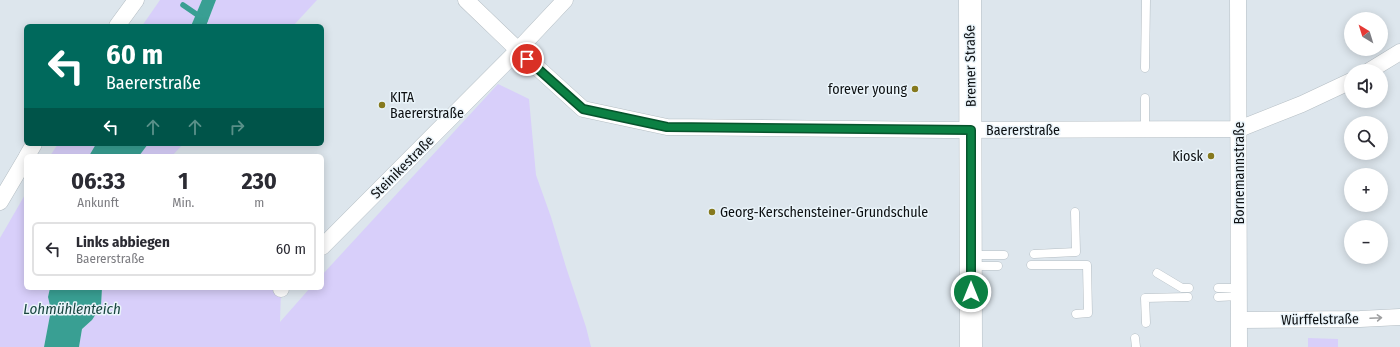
<!DOCTYPE html>
<html lang="de">
<head>
<meta charset="utf-8">
<style>
	:root { --surface:#fff; --page:#f2f2f3; --text:#2b2b33; --muted:#7c7c81; --line:#e1e1e2 }
	body { margin:0; font-family:"Fira Sans Condensed",sans-serif; background:var(--page); color:var(--text); height:100vh; display:flex; flex-direction:column; font-size:15px; white-space:nowrap }
	* { box-sizing:border-box; margin:0 }
	p { font-size:13px; color:var(--muted) }
	.icon { flex:none; width:22px; height:22px; fill:none; stroke:currentColor; stroke-width:2; stroke-linecap:round; stroke-linejoin:round }
	.map { position:relative; flex:1; overflow:hidden }
	.sheet { position:absolute; left:24px; top:154px; width:300px; height:136px; display:flex; flex-direction:column; background:var(--surface); border-radius:6px; box-shadow:0 2px 10px #0003 }
	.sheet>* { flex:none }
	.top-card { position:absolute; left:24px; top:24px; width:300px; height:122px; border-radius:6px; box-shadow:0 2px 10px #0003; background:#00695c; color:#fff; overflow:hidden }
	.needle { width:26px; rotate:322deg }
	.buttons { position:absolute; left:1344px; top:12px; display:grid; gap:8px }
	.buttons a { display:grid; place-items:center; width:44px; height:44px; border-radius:50%; background:var(--surface); box-shadow:0 2px 10px #0003; font-size:20px }
	.pin { position:absolute; display:grid; place-items:center; width:34px; height:34px; color:#fff; margin:-17px; border:2px solid #fff; border-radius:50%; box-shadow:0 1px 4px #0007 }
	.me { position:absolute; width:44px; margin:-22px; rotate:0deg; stroke-linejoin:round; filter:drop-shadow(0 0 3px #0008) }
	.turn { display:flex; align-items:center; gap:14px; height:84px; padding:0 16px; font-size:18px }
	.turn .icon { width:52px; height:52px; stroke-width:2.5 }
	.turn b { display:block; font-size:28px; line-height:34px }
	.lanes { display:flex; align-items:center; height:38px; padding:0 16px; background:#0003; justify-content:center; gap:20px; direction:ltr }
	.lanes .off { opacity:.35 }
	.eta { display:flex; justify-content:space-evenly; align-items:center; height:68px; text-align:center }
	.eta b { font-size:24px; font-weight:700; line-height:28px }
	ul { padding:0; list-style:none }
	li { display:flex; align-items:center; gap:12px; height:54px; margin:0 8px 6px; padding:0 8px; border:2px solid var(--line); border-radius:6px }
	li div { flex:1 }
	li b { display:block; font-size:15px }
	li em { font-style:normal }
	.map>svg:first-child { display:block }
</style>
</head>
<body>
<div class="map">
<svg width="1400" height="347" viewBox="0 0 1400 347">
	<rect width="100%" height="100%" fill="#dde6ed"/>
	<g fill="#d8cffa">
		<path d="M160 0H202L191 26H142Z"/>
		<path d="M216 0H317L293 26H206Z"/>
		<path d="M498 84 529 99 536 175 551 217 566 267 586 327 591 347H79L82 329 92 320 101 306 102 288H278L281 289 280 322 310 288H322V275Z"/>
		<path d="M58 144H96L89 156H50Z"/>
		<path d="M148 144H183L172 156H139Z"/>
		<path d="M26 193V288H50L48 297 51 310 44 347H0V238Z"/>
		<path d="M1308 338 1338 339V347H1308Z"/>
	</g>
	<g fill="#399f93">
		<path d="M202 0H216L206 26H191Z"/>
		<path d="M96 144H148L139 156H89Z"/>
		<path d="M50 288H102L101 306 92 320 82 329 79 347H44L51 310 48 297Z"/>
	</g>
	<g fill="none" stroke-linecap="round" stroke-linejoin="round">
		<path stroke="#399f93" stroke-width="5.5" d="M183 5 205 20 202 26"/>
		<defs>
			<g id="service">
				<path d="M1145 68 1146 0"/>
				<path d="M1145 98V130"/>
				<path d="M1034 254 1076 252 1075 212"/>
				<path d="M971 255H1004"/>
				<path d="M1031 265H1087L1088 313 1076 314"/>
				<path d="M972 266H998"/>
				<path d="M1157 273 1182 288H1189"/>
				<path d="M1218 288H1239"/>
				<path d="M1218 297 1239 296"/>
				<path d="M1146 323 1145 298 1188 297"/>
				<path d="M1135 338 1136 347"/>
			</g>
			<g id="minor">
				<path d="M466 0 518 50 583 109 667 127 946 130 1239 129 1302 104 1351 81"/>
				<path d="M1238 0 1239 347"/>
				<path d="M117 26 136 0"/>
				<path d="M1369 71 1400 52"/>
				<path d="M27 156 34 144"/>
				<path d="M0 202 26 158"/>
				<path d="M322 247 518 50 565 0"/>
				<path d="M281 289V288"/>
				<path d="M1240 320 1360 319 1400 317"/>
			</g>
			<path id="secondary" d="M970 0 971 347"/>
		</defs>
		<use href="#service" stroke="#b5bec4" stroke-width="9"/>
		<use href="#minor" stroke="#b5bec4" stroke-width="17"/>
		<use href="#secondary" stroke="#b5bec4" stroke-width="23"/>
		<use href="#service" stroke="#fff" stroke-width="8"/>
		<use href="#minor" stroke="#fff" stroke-width="16"/>
		<use href="#secondary" stroke="#fff" stroke-width="22"/>
	</g>
	<defs><path id="oneway-shaft" d="M-6 0H5M1.5-3L5.5 0L1.5 3" fill="none" stroke-width="1.6" stroke-linecap="round" stroke-linejoin="round"/></defs>
	<use stroke="#9e9fa0" href="#oneway-shaft" transform="translate(1376 318) rotate(-3)"/>
	<g fill="none" stroke-linecap="round" stroke-linejoin="round">
		<defs>
			<path id="route" d="M527 59 583 109 667 127 971 130V292"/>
		</defs>
		<use href="#route" stroke="#07532c" stroke-width="10"/>
		<use href="#route" stroke="#0b8043" stroke-width="7"/>
	</g>
	<g fill="#86791e" stroke="#eaf4fa" stroke-width="1.5">
		<circle cx="915" cy="89" r="4"/>
		<circle cx="382" cy="105" r="4"/>
		<circle cx="1211" cy="156" r="4"/>
		<circle cx="712" cy="212" r="4"/>
	</g>
	<g text-anchor="middle" stroke-width="3" stroke-linejoin="round" paint-order="stroke">
		<g font-size="14" fill="#0c0f11" stroke="#eaf4fa">
			<text transform="translate(970 66) rotate(-91)" y="5">Bremer Straße</text>
			<text x="1023" y="135">Baererstraße</text>
			<text transform="translate(402 167) rotate(-45)" y="5">Steinikestraße</text>
			<text transform="translate(1239 173) rotate(-90)" y="5">Bornemannstraße</text>
			<text transform="translate(1320 319) rotate(-1)" y="5">Würffelstraße</text>
		</g>
		<g font-size="14" fill="#0c0f11" stroke="#eaf4fa" text-anchor="end">
			<text x="907" y="94">forever young</text>
			<text x="390" y="102" text-anchor="start">KITA<tspan x="390" dy="16">Baererstraße</tspan></text>
			<text x="1203" y="161">Kiosk</text>
			<text x="720" y="217" text-anchor="start">Georg-Kerschensteiner-Grundschule</text>
		</g>
		<g font-size="15" font-style="italic" fill="#194640" stroke="#eaf4fa">
			<text x="72" y="314">Lohmühlenteich</text>
		</g>
	</g>
</svg>
<div class="buttons">
<a><svg class="needle" viewBox="-14 -14 28 28"><path d="M0-13l5 13h-10z" fill="#e53935"/><path d="M0 13l5-13h-10z" fill="#7c7c81"/></svg></a>
<a><svg class="icon" aria-label="sound" viewBox="0 0 24 24"><path d="M4 9h4l5-4v14l-5-4H4zM17 9q2 3 0 6"/></svg></a>
<a><svg class="icon" aria-label="search" viewBox="0 0 24 24"><circle cx="10" cy="10" r="6"/><path d="M15 15l6 6"/></svg></a>
<a>+</a>
<a>−</a>
</div>
<div class="pin" style="left:527px;top:59px;background:#d93025"><svg class="icon" aria-label="arrive" viewBox="0 0 24 24"><path d="M6 21V4h12l-3 4 3 4H6"/></svg></div>
<svg class="me" style="left:971px;top:292px" viewBox="-20 -20 40 40"><circle r="17" fill="#0b8043" stroke="#fff" stroke-width="3"/><path d="M0-11L8 9 0 5-8 9z" fill="#fff"/></svg>
<div class="top-card">
<div class="turn"><svg class="icon" aria-label="left" viewBox="0 0 24 24"><path d="M17 20v-9H6M10 6l-5 5 5 5"/></svg><div><b>60 m</b>Baererstraße</div></div>
<div class="lanes"><svg class="icon" aria-label="left" viewBox="0 0 24 24"><path d="M17 20v-9H6M10 6l-5 5 5 5"/></svg><svg class="icon off" aria-label="ahead" viewBox="0 0 24 24"><path d="M12 20V5M6 11l6-6 6 6"/></svg><svg class="icon off" aria-label="ahead" viewBox="0 0 24 24"><path d="M12 20V5M6 11l6-6 6 6"/></svg><svg class="icon off" aria-label="right" viewBox="0 0 24 24"><path d="M7 20v-9h11M14 6l5 5-5 5"/></svg></div>
</div>
<section class="sheet">
<div class="eta">
<div><b>06:33</b><p>Ankunft</p></div>
<div><b>1</b><p>Min.</p></div>
<div><b>230</b><p>m</p></div>
</div>
<ul>
<li><svg class="icon" aria-label="left" viewBox="0 0 24 24"><path d="M17 20v-9H6M10 6l-5 5 5 5"/></svg><div><b>Links abbiegen</b><p>Baererstraße</p></div><em>60 m</em></li>
</ul>
</section>
</div>
</body>
</html>
